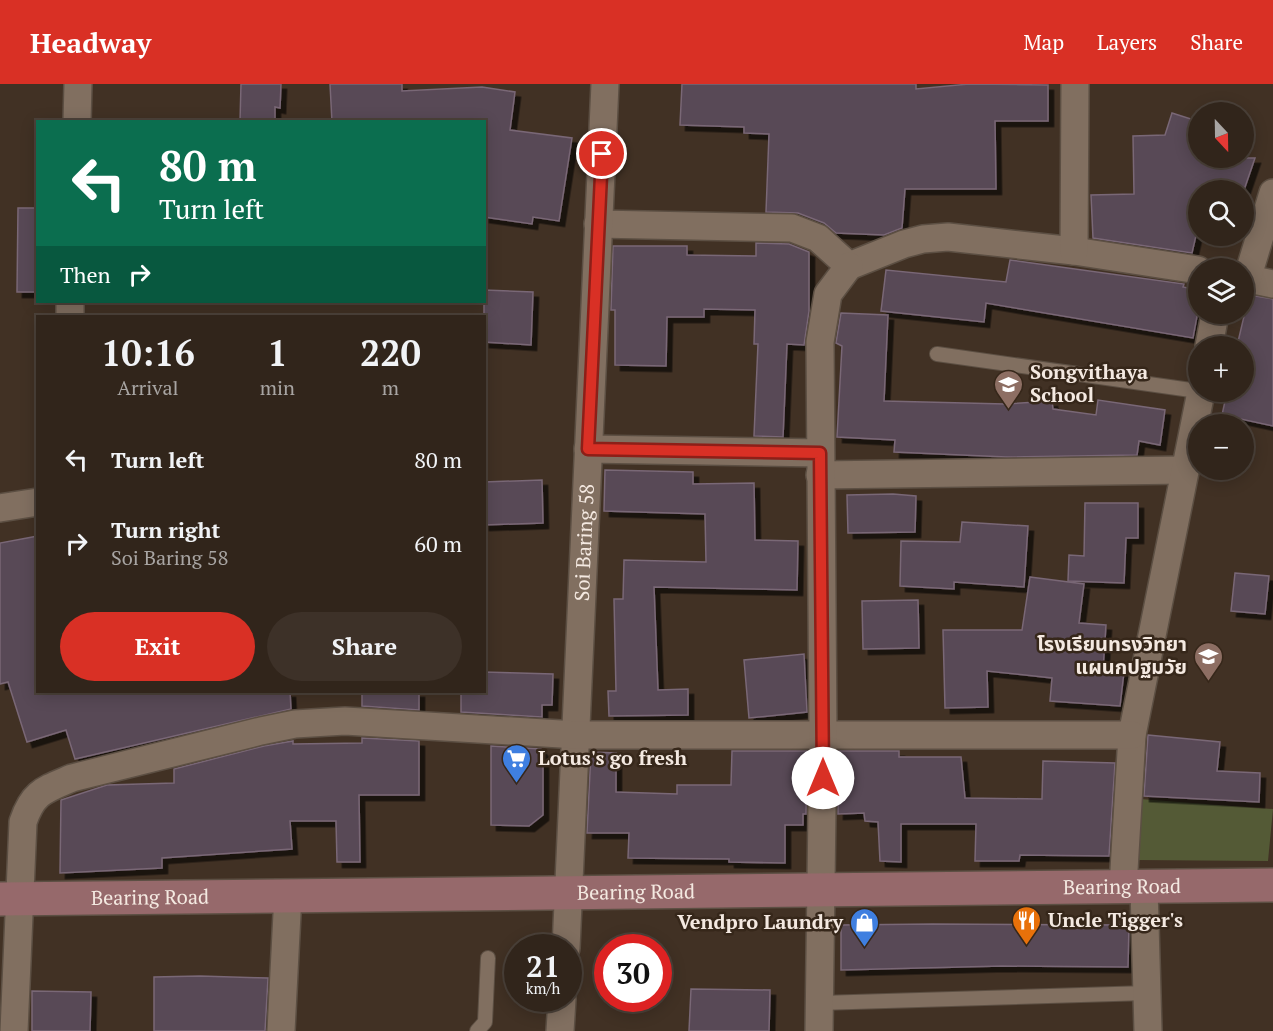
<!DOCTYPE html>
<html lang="en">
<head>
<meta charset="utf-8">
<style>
	:root { --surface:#31251b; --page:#3d3128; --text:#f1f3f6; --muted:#a8a5a3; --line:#4c423a; --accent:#d93025 }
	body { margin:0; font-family:"PT Serif","Noto Sans Thai",serif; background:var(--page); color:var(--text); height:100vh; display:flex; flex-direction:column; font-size:22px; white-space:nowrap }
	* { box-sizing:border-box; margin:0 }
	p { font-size:20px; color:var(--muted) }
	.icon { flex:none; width:33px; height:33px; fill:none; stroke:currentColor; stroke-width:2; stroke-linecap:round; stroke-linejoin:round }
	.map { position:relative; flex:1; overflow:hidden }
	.side { position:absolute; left:36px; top:231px; width:450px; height:378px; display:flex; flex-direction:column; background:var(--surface); border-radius:0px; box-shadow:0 3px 15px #0003,0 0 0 2px var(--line) }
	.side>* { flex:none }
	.top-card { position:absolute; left:36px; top:36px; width:450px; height:183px; border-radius:0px; box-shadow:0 3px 15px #0003,0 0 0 2px var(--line); background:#0b6e4f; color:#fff; overflow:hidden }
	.needle { width:39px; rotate:158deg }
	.fabs { position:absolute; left:1188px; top:18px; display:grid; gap:12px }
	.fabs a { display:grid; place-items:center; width:66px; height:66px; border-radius:50%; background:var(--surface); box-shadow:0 3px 15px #0003,0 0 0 2px var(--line); font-size:30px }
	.speed { position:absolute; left:504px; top:850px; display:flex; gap:12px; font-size:30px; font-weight:700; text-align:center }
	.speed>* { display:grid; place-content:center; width:78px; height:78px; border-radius:50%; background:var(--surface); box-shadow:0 3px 15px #0003,0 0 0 2px var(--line); line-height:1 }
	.speed small { font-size:15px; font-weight:400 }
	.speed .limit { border:9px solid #d22; background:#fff; color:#111 }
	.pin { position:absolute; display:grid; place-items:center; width:51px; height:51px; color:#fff; margin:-26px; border:3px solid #fff; border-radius:50%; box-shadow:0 2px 6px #0007 }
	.me { position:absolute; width:66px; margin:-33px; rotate:0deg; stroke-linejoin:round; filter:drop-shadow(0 0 4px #0008) }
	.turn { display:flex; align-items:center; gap:21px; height:126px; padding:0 24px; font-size:27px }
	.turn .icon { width:78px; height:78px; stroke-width:2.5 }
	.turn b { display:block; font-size:42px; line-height:51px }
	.then { display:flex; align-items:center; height:57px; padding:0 24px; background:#0003; gap:12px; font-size:22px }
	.eta { display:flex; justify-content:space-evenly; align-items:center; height:102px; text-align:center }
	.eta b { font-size:36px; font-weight:800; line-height:42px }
	.primary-button { display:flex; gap:12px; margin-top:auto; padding:12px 24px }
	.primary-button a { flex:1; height:69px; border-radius:36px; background:var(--accent); color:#fff; font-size:24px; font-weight:800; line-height:69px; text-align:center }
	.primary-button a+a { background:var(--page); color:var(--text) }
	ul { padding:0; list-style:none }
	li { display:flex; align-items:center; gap:18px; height:84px; padding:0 24px }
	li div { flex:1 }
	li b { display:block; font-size:22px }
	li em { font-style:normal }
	header { display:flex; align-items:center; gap:36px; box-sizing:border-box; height:84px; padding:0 30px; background:var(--accent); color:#fff }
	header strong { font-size:28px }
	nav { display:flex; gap:33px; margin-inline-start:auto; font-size:21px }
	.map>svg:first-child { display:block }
</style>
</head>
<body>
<header>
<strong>Headway</strong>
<nav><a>Map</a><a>Layers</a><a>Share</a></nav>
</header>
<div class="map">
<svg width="1273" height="947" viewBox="0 0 1273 947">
	<defs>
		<filter id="shadow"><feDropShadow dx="5.5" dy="5.5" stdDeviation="0" flood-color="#0009"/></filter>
	</defs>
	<rect width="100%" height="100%" fill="#413124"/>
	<path fill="#545a36" d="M1140 715 1273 725 1268 777 1135 776Z"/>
	<g fill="#594856" stroke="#796776" stroke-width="1.5" filter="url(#shadow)">
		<path d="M241 0H281L280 24 275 23V38H240Z"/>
		<path d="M330 0H402V7L482 3 515 8 510 46 572 54 559 137 533 133 532 140 484 133V38H332Z"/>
		<path d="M682 0H916V5L969 0 1048 1V37H995L996 105H905L902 144 884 151 836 149 824 139 798 129 766 128 769 50 744 49V43L680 41Z"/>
		<path d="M1172 29 1194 36 1190 50 1198 53V74H1255L1244 106H1198V143L1192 169 1093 154 1091 111 1134 110 1133 52 1165 51Z"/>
		<path d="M18 124H38V208H17Z"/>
		<path d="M756 159 789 160 809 168V227L804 261 787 260 783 353 754 352 758 260H754L755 226 704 225V233H667L666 282 615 281V226H611L613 162H687V171L756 172Z"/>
		<path d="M1010 176 1184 200 1183 203 1198 206V227L1193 254 986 219 984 238 881 227 886 186 1006 198Z"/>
		<path d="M484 206 533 208 531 261 484 258Z"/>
		<path d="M1249 211 1273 215V342L1222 331 1227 308H1244V262H1237Z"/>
		<path d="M841 229 888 231 884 317 1005 320 1052 317 1053 325 1096 331 1098 316 1165 326 1160 361 1139 357 1137 371 1007 373 894 368 895 356 837 353 842 262 836 259Z"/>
		<path d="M605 386 693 388V400L754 399 755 456 798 457 797 506 654 503 658 606 688 605V631L609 632 608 607H616L614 515H623L624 476 706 478 705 430 604 427Z"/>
		<path d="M542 396 543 439 484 441V398Z"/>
		<path d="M893 410 916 412 915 448 848 449 847 411Z"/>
		<path d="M1085 419H1138V454H1126L1124 499 1068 497 1069 471 1084 472Z"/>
		<path d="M962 438 1028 442 1024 503 954 498V505L900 502 901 457 960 458Z"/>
		<path d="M38 452V608H290L291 625 75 675 66 646 27 658 8 598 0 600V459Z"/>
		<path d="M1235 489 1269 492 1265 530 1231 527Z"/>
		<path d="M1030 493 1084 500 1079 539 1106 541 1103 586 1124 588 1120 622 1050 617 1052 594 987 587 988 623 945 624 943 546H1022Z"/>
		<path d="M918 516 919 564 863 565 862 517Z"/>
		<path d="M804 570 807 628 749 634 744 576Z"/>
		<path d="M484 588 553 590 552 621H542V633L461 628V608H484Z"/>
		<path d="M362 608H419V626L362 622Z"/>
		<path d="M1148 651 1220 658 1217 687 1260 689 1259 718 1144 712Z"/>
		<path d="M362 654 419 657V711H359L360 778H337L336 737H290L292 765 162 774V784L60 789 61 716 107 701 174 699V685L264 662 293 657V660L362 659Z"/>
		<path d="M491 662 541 665 543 668V731L529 742 491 741Z"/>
		<path d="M732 667H807L806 730H803V741H785V779L729 778V775L628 774 629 749H587L591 668 616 669V708L677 710V701H731Z"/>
		<path d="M839 667H899V673H961L965 714 1042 715 1043 677 1115 679 1109 772 1020 771 1019 777H975L976 740H901V778L880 777 878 738 865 737 864 729 838 730Z"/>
		<path d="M933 840 1129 841 1128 883 1002 882 841 886V841Z"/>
		<path d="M200 892 268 894 265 947H154V893Z"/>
		<path d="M691 905 770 906 769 947H689Z"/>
		<path d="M32 907 91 908 90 947H32Z"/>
	</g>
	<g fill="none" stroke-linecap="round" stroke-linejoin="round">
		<defs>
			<g id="service">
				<path d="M937 270 1198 307"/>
				<path d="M820 919 1147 909"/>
				<path d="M477 947 485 938 488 874"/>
			</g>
			<g id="minor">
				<path d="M77 38 78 0"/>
				<path d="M598 140 792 144 818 154 849 182 904 160 923 155 948 153 1074 167 1198 186"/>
				<path d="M1074 167 1075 0"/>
				<path d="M1244 194 1273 200"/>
				<path d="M1247 195 1273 109"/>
				<path d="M70 232V218"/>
				<path d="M1209 262 1215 230"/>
				<path d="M588 365 820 369"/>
				<path d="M820 391 1185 386"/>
				<path d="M0 424 38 418"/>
				<path d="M1123 803 1132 651 1201 308"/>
				<path d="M1144 804 1148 947"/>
				<path id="s1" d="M566 864 605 0"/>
				<path d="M14 947 23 738C33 708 44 706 72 694L261 647 295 640 345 637 577 651H1132"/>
				<path d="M281 947 288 810"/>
				<path d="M560 947 562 915"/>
				<path d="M819 947 823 650 820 258 828 210 849 182"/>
			</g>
			<g id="secondary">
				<path id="s2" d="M0 815 1273 801"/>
			</g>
		</defs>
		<use href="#service" stroke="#5c4f43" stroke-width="16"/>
		<use href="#minor" stroke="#5c4f43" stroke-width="30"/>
		<use href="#secondary" stroke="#5c4f43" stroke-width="36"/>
		<use href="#service" stroke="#816f60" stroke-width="14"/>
		<use href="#minor" stroke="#816f60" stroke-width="27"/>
		<use href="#secondary" stroke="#96696b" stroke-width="33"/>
	</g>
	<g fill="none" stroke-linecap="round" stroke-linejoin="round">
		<defs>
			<path id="route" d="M602 70 588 365 820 369 823 694"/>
		</defs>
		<use href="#route" stroke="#8d1f18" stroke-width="15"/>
		<use href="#route" stroke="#d93025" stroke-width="10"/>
	</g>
	<defs>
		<symbol id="school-pin" viewBox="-11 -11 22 30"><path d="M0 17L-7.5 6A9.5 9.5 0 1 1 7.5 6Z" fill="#8d6e63" stroke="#36271a"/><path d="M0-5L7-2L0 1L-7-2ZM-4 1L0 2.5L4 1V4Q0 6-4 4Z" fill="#fff"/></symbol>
		<symbol id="supermarket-pin" viewBox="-11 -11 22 30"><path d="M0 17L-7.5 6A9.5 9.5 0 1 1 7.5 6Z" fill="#3f7fe0" stroke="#36271a"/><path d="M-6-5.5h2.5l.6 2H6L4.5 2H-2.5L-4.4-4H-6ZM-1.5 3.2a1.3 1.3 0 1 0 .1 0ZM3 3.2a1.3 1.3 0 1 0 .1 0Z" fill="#fff"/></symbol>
		<symbol id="restaurant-pin" viewBox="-11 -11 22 30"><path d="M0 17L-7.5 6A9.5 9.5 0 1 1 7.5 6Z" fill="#e8710a" stroke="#36271a"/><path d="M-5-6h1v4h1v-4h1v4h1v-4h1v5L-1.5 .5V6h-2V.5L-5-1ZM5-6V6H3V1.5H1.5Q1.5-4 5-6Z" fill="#fff"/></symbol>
		<symbol id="shop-pin" viewBox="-11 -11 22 30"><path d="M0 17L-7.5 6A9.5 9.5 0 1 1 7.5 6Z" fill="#3f7fe0" stroke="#36271a"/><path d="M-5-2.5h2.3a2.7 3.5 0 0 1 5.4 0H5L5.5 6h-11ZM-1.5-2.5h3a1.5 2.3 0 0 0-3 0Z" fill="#fff"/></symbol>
	</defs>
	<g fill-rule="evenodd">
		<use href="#school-pin" x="992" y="284" width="33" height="45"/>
		<use href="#school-pin" x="1192" y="556" width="33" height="45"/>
		<use href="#supermarket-pin" x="500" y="658" width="33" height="45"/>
		<use href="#restaurant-pin" x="1010" y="820" width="33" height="45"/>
		<use href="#shop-pin" x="848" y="822" width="33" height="45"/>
	</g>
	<g text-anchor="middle" stroke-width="5" stroke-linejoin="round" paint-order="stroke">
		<g font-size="20" font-weight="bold" fill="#f4e9e1" stroke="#36271a" text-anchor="start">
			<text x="1030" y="295">Songvithaya<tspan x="1030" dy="23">School</tspan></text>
			<text x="1187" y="567" text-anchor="end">โรงเรียนทรงวิทยา<tspan x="1187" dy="23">แผนกปฐมวัย</tspan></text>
			<text x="538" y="681">Lotus's go fresh</text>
			<text x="1048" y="843">Uncle Tigger's</text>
			<text x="843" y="845" text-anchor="end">Vendpro Laundry</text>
		</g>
		<g font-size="20" fill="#f4e9e1" stroke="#36271a">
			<text dy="7" stroke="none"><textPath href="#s1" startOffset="406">Soi Baring 58</textPath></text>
			<text dy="7" stroke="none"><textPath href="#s2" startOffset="1122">Bearing Road</textPath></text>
			<text dy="7" stroke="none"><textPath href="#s2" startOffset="636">Bearing Road</textPath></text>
			<text dy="7" stroke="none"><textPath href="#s2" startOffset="150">Bearing Road</textPath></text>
		</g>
	</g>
</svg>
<div class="fabs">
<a><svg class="needle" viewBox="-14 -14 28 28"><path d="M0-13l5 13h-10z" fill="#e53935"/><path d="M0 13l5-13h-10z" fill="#a8a5a3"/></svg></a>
<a><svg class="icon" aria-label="search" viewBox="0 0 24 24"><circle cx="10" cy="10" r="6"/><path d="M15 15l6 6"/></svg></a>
<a><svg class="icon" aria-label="layers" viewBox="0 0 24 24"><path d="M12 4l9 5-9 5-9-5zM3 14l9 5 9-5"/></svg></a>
<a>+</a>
<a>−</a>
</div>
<div class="speed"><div>21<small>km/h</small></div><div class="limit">30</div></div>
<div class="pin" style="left:602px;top:70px;background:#d93025"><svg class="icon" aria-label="arrive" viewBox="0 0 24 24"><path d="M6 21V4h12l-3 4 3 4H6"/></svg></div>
<svg class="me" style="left:823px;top:694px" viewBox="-20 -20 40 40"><circle r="19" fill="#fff"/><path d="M0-13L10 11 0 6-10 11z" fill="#d93025"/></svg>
<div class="top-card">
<div class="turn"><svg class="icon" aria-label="left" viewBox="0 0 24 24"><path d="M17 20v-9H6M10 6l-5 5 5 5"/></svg><div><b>80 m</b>Turn left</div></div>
<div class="then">Then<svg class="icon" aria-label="right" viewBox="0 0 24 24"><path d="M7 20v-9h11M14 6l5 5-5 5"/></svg></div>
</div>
<section class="side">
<div class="eta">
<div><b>10:16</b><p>Arrival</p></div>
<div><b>1</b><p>min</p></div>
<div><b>220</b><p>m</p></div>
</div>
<ul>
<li><svg class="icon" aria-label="left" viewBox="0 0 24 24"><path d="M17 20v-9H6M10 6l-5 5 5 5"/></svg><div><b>Turn left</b></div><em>80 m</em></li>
<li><svg class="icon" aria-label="right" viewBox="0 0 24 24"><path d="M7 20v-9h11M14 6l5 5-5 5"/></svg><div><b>Turn right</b><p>Soi Baring 58</p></div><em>60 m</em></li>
</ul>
<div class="primary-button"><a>Exit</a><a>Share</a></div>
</section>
</div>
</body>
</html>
